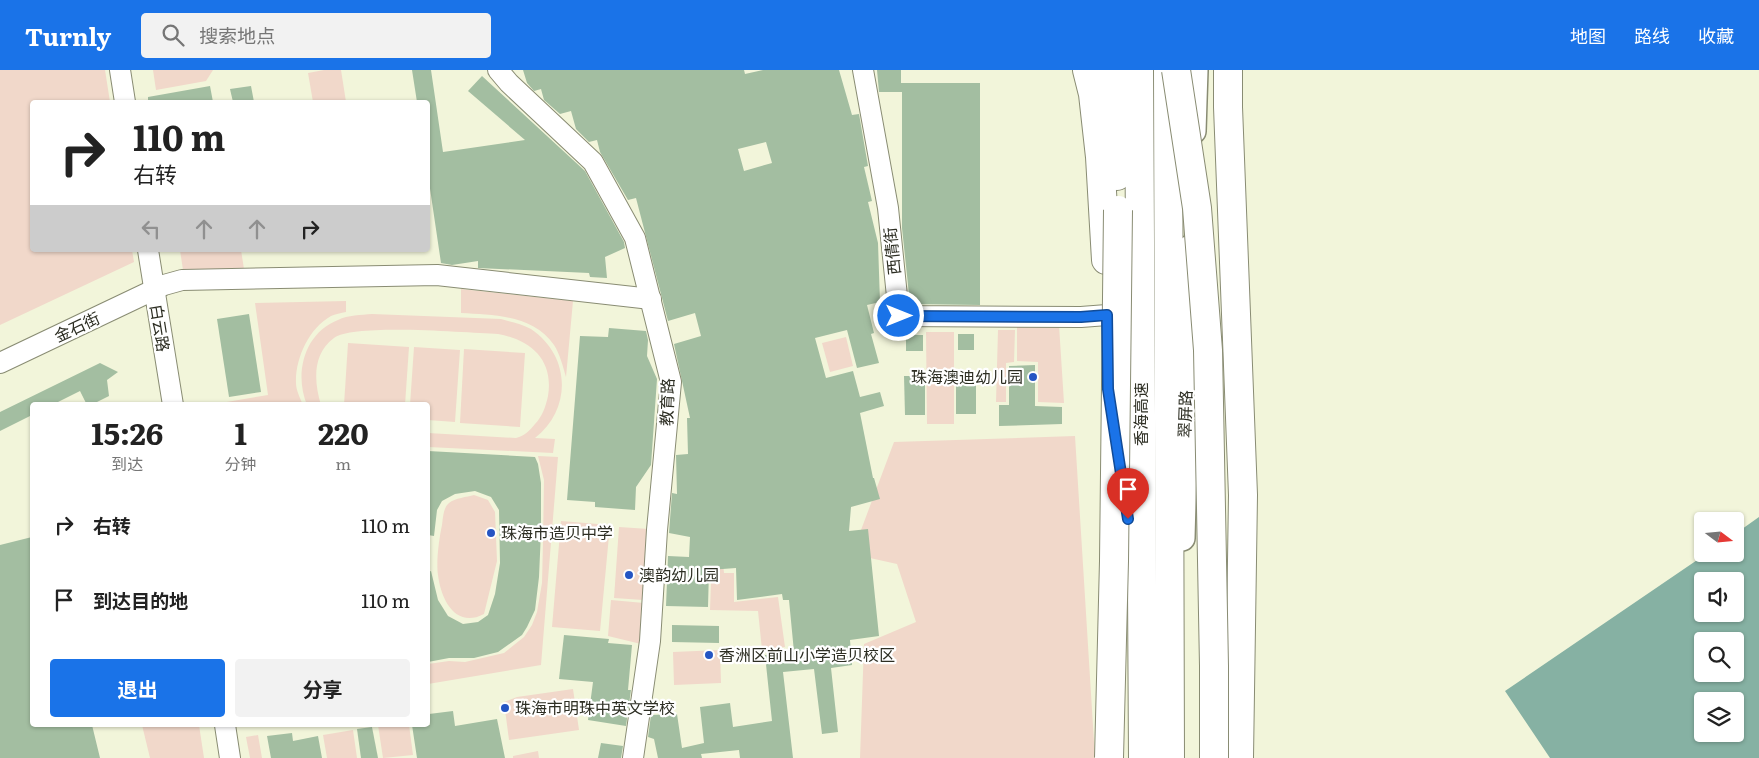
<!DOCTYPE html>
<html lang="zh">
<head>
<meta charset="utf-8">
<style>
	:root { --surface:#fff; --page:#f2f2f2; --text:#222; --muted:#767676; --accent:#1a73e8 }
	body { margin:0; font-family:Literata,"Noto Sans SC",serif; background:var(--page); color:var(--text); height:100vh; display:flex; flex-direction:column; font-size:19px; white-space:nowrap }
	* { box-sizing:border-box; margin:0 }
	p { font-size:16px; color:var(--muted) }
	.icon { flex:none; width:28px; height:28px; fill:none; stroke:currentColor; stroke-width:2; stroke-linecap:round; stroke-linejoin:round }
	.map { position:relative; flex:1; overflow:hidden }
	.drawer { position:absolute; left:30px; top:332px; width:400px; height:325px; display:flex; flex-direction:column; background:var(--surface); border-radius:5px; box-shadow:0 1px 4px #0004 }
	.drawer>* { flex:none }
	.hud { position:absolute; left:30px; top:30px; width:400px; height:152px; border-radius:5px; box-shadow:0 1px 4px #0004; background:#fff; color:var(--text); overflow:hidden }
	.needle { width:32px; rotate:106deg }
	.controls { position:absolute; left:1694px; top:442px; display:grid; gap:10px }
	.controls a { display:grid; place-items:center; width:50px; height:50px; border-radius:5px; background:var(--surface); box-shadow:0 1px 4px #0004; font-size:25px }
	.pin { position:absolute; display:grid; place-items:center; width:42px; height:42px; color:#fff; margin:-51px -21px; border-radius:50% 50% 50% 0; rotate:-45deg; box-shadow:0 0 5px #0007 }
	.pin .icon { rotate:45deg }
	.me { position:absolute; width:55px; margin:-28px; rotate:90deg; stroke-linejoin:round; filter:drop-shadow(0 0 4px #0008) }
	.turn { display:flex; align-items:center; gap:18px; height:105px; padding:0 20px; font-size:22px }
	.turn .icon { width:65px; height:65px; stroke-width:2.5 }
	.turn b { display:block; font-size:35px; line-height:42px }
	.lanes { display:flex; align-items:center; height:48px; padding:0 20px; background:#0003; justify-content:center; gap:25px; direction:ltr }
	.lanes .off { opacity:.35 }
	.eta { display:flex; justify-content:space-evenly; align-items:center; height:85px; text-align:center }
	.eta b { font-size:30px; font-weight:700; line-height:35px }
	.action { display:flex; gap:10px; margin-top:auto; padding:10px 20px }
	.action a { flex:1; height:58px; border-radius:5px; background:var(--accent); color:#fff; font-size:20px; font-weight:700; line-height:58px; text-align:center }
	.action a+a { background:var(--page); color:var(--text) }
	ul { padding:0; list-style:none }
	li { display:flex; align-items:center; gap:15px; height:75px; padding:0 20px }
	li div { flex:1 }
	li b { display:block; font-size:19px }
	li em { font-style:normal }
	header { display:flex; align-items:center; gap:30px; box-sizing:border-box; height:70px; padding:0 25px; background:var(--accent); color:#fff }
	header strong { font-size:24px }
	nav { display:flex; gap:28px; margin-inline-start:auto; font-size:18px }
	.search { width:350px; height:45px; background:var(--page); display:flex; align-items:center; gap:12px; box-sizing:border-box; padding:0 18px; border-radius:5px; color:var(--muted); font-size:19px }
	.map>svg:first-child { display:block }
</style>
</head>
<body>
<header>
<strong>Turnly</strong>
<div class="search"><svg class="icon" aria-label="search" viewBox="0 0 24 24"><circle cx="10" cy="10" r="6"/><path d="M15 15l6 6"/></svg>搜索地点</div>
<nav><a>地图</a><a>路线</a><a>收藏</a></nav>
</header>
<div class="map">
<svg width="1759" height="688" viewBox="0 0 1759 688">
	<rect width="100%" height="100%" fill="#f2f5da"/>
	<g fill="#f1d8ca">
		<path d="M0 0H105L110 32H32V180H132L134 192 0 255Z"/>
		<path d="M153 0H213L206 11 156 20Z"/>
		<path d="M324 0H341L346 32H313L308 3Z"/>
		<path d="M180 180H241L244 199 183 200Z"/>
		<path d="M461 219 573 231 566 307C563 297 560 284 554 275 533 245 494 245 461 243Z"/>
		<path d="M346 231V242C341 243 335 244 331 246 309 258 295 289 296 313 296 320 300 328 303 335H209L268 325 255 233Z"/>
		<path d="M372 244 501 249C511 252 522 254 531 259 571 286 572 339 535 368L555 369 553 383 428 377V363L516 368C525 366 530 360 535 354 542 347 546 336 548 326 554 290 531 270 498 264 467 263 355 253 334 268 312 284 314 312 321 335H307C294 304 304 263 338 250 348 245 361 245 372 244Z"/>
		<path d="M1017 255H1059L1064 333 1038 332V292L1017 291Z"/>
		<path d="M998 260H1015L1014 292 1006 293V332H996Z"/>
		<path d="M926 262H954V354H927Z"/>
		<path d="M846 267 853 296 830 302 822 273Z"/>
		<path d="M348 273 409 277 405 335H344Z"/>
		<path d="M414 277 460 280 455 352 428 350V335H410Z"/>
		<path d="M464 279 525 283 520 357 460 353Z"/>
		<path d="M1075 366 1095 688H860L864 574 916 552 897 494 852 484 894 372Z"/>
		<path d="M538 386 558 387 541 595 428 614V594L449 591 465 592 504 583 524 567 532 555 537 542 542 513 543 472 544 410Z"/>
		<path d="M474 425 488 430 495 442 497 491 484 544C456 559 441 530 438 505 436 492 439 469 442 455 443 449 443 438 449 433 455 428 467 427 474 425Z"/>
		<path d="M561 451 610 455 600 561 552 557Z"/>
		<path d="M619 457 649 459 643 530 614 528Z"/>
		<path d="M722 483 724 503H734V532L778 527 785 577 762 580 758 541 710 540 712 484Z"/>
		<path d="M611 530 644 533 641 574 608 566Z"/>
		<path d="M720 580 721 613 674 615 673 582Z"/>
		<path d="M573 619 579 660 509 670 504 632 517 627Z"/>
		<path d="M142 655H199L204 688H150Z"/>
		<path d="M378 655H409L413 685 383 688Z"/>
		<path d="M353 660 357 688H327L323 665Z"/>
		<path d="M258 665 262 688H250L246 667Z"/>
		<path d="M538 681 539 688H513V686Z"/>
	</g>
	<path fill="#86b1a3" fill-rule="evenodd" d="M1759 447V688H1550L1505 621 1706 484H1735V464ZM1702 511H1735V544H1702ZM1702 571H1735V604H1702ZM1702 631H1735V664H1702Z"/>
	<g fill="#a3bea1" fill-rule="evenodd">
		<path d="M412 0H431L443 82 525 70 468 21 482 6 585 101 624 172 625 178 605 187 607 208 590 207 589 203 478 198V191L452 195 441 193 428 105V32H417Z"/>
		<path d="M523 0H744L745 4 763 0H839L852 45 859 44 868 96 864 97 872 131 868 132 878 173 880 232 867 235 874 263 871 264 879 293 857 298 847 260 815 268 826 308 853 301 860 327 880 322 884 336 860 343 873 408H874L880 429 851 437 849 461 868 459 879 566 850 570 852 595 831 598 838 662 822 664 814 599 783 602 793 688H740L739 680 701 684 702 688H658L654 669 648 667 651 645 677 644 682 678 704 673 700 637 730 633 733 657 772 651 765 585 794 582 789 530H783L782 524 737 530 736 498 709 500 708 537 666 536 668 486 689 487 690 467 669 463 672 423 677 424 676 385 688 384 687 348H690L674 274 701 266 695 243 668 251 636 128 628 130 600 82 597 70 589 72 576 59 571 41 560 44 544 30 541 19 534 21 527 13ZM766 72 772 93 744 101 738 79Z"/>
		<path d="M877 0H901V13H980V235L910 234 902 158V22H879Z"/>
		<path d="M210 16 213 32H148V27Z"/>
		<path d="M251 16 254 32H233L230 19Z"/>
		<path d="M249 244 261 322 229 327 217 249Z"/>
		<path d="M609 258 646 261 648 270 647 286 657 309 651 395 636 417 635 440 595 437V432L567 430 580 266 608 267Z"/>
		<rect x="958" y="264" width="16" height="16"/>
		<rect x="906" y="265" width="17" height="16"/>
		<path d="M100 293 118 302 107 310 109 326 91 335H87L80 321 52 335H32V345L0 361V342Z"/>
		<path d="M1035 295V336L1062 337V354L999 356V335H1009V296Z"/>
		<rect x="956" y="305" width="20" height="39"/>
		<path d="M904 306H925V345H905Z"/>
		<path d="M428 381 535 387 538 394 541 413V461L539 507 535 540 527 557 522 565 498 582 474 588H449L428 592V502L431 501 438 530 448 546 463 554 478 552 488 545 495 524 500 493 499 440 491 427 475 421 455 424 442 431 437 440 434 466 428 465Z"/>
		<path d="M32 467V655H92L100 688H0V475Z"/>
		<path d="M672 555 719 556V573L672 572Z"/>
		<path d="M564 565 609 569 608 573 632 575 628 620H631L626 656 588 650 593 612 559 609Z"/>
		<path d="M453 641 455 656 497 649 505 688H417L412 655H430L429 644Z"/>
		<path d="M372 657 378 688H361L357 659Z"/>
		<path d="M292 663 293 671 318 666 322 688H271L267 666Z"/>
		<path d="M601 673 623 676 621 688H598Z"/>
	</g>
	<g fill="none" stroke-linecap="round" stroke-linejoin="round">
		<defs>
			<g id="minor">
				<path d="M120 0 125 32"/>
				<path d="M498 0 509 13 593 92 635 168 671 312 657 460 650 571 633 688"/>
				<path d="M863 0 888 138 899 246 1081 247 1107 245"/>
				<path d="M148 180 173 335"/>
				<path d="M0 293 164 215 182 210 437 205 651 229"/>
				<path d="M225 655 230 688"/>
			</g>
			<g id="major">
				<path d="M1193 61 1195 0"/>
				<path d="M1182 468 1190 178"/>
			</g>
			<g id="highway">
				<path d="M1087 0 1093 24 1100 87 1106 190"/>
				<path d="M1114 0 1117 22V106"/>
				<path d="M1139 0 1143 688"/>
				<path d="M1168 0 1170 688"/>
				<path d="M1228 0V37L1243 425 1239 688"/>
			</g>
		</defs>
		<use href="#minor" stroke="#898c73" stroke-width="22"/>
		<use href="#major" stroke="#898c73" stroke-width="28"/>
		<use href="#highway" stroke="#898c73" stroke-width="30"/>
		<use href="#minor" stroke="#fff" stroke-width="20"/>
		<use href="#major" stroke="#fff" stroke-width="25"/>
		<use href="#highway" stroke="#fff" stroke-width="28"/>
		<defs>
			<g id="highway-bridge">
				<path d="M1176 0 1197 138 1208 280 1214 596V688"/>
				<path d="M1109 688 1114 491 1118 140"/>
			</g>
		</defs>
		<use href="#highway-bridge" stroke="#898c73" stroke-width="30" stroke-linecap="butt"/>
		<use href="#highway-bridge" stroke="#fff" stroke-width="28"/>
	</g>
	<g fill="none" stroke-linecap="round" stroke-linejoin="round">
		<defs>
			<path id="route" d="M899 246 1081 247 1107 245 1108 319 1128 449"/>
		</defs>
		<use href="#route" stroke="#114b97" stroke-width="12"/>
		<use href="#route" stroke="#1a73e8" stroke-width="9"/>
	</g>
	<g fill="#2555c3" stroke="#fff" stroke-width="2">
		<circle cx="1033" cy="307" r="5"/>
		<circle cx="491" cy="463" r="5"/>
		<circle cx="629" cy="505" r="5"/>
		<circle cx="709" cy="585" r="5"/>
		<circle cx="505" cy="638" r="5"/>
	</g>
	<g text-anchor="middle" stroke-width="4.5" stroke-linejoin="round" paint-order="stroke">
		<g font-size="16" fill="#2d2e23" stroke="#fff">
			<text transform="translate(892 181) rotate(-96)" y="6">西倩街</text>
			<text transform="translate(77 257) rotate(-25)" y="6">金石街</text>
			<text transform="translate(160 258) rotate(81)" y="6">白云路</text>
			<text transform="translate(667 332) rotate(-88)" y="6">教育路</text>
			<text transform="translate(1141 344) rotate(-90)" y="6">香海高速</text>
			<text transform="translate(1185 344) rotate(-88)" y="6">翠屏路</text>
		</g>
		<g font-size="16" fill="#2d2e23" stroke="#fff" text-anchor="start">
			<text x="1023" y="313" text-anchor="end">珠海澳迪幼儿园</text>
			<text x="501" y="469">珠海市造贝中学</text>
			<text x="639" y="511">澳韵幼儿园</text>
			<text x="719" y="591">香洲区前山小学造贝校区</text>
			<text x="515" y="644">珠海市明珠中英文学校</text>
		</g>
	</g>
</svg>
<div class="controls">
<a><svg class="needle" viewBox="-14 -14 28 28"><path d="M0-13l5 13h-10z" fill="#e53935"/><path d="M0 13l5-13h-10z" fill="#767676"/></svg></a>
<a><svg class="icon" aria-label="sound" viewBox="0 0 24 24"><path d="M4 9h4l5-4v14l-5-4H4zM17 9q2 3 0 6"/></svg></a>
<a><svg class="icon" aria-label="search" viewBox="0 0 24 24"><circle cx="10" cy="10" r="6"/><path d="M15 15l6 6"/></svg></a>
<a><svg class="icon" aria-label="layers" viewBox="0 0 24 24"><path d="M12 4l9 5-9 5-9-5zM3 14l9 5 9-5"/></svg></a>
</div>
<div class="pin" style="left:1128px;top:449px;background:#d93025"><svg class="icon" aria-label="arrive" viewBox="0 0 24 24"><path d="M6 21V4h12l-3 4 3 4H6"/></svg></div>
<svg class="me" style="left:899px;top:246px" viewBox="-20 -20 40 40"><circle r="17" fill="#1a73e8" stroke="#fff" stroke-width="3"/><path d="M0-11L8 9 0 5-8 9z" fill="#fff"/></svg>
<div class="hud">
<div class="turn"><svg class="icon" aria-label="right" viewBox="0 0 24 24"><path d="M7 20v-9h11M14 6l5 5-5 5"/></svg><div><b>110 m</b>右转</div></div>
<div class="lanes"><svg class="icon off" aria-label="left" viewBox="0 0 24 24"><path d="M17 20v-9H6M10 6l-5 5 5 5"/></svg><svg class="icon off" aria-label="ahead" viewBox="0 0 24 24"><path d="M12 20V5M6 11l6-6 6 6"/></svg><svg class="icon off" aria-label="ahead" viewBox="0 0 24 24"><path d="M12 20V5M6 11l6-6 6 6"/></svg><svg class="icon" aria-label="right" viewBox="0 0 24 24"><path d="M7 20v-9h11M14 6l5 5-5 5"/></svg></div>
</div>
<section class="drawer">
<div class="eta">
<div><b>15:26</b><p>到达</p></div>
<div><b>1</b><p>分钟</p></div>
<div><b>220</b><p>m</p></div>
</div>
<ul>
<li><svg class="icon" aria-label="right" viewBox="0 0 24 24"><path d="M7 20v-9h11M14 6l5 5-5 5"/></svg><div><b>右转</b></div><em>110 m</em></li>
<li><svg class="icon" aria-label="arrive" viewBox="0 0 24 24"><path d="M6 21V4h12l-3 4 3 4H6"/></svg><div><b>到达目的地</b></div><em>110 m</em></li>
</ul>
<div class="action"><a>退出</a><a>分享</a></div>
</section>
</div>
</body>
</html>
